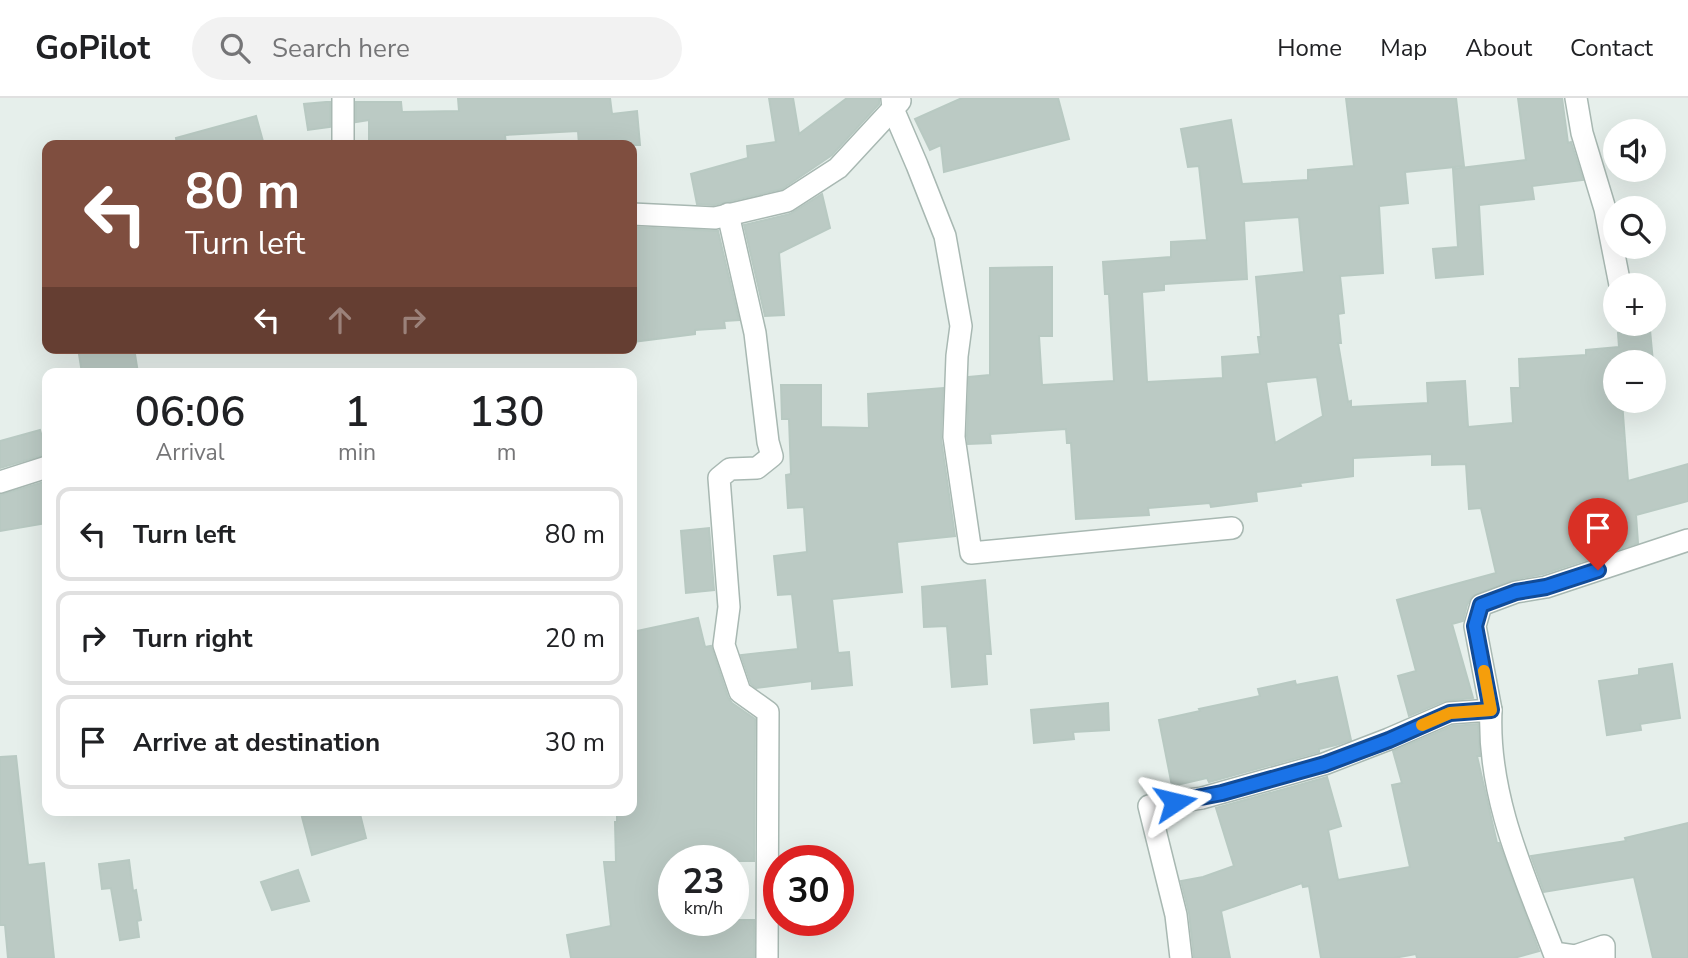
<!DOCTYPE html>
<html lang="en">
<head>
<meta charset="utf-8">
<style>
	:root { --surface:#fff; --page:#f2f2f2; --text:#202124; --muted:#757577; --line:#e0e0e0 }
	body { margin:0; font-family:"Nunito Sans",sans-serif; background:var(--page); color:var(--text); height:100vh; display:flex; flex-direction:column; font-size:26px; white-space:nowrap }
	* { box-sizing:border-box; margin:0 }
	p { font-size:23px; color:var(--muted) }
	.icon { flex:none; width:38px; height:38px; fill:none; stroke:currentColor; stroke-width:2; stroke-linecap:round; stroke-linejoin:round }
	.map { position:relative; flex:1; overflow:hidden }
	.side { position:absolute; left:42px; top:270px; width:595px; height:448px; display:flex; flex-direction:column; background:var(--surface); border-radius:14px; box-shadow:0 7px 28px #0002 }
	.side>* { flex:none }
	.hud { position:absolute; left:42px; top:42px; width:595px; height:214px; border-radius:14px; box-shadow:0 7px 28px #0002; background:#7f4e3f; color:#fff; overflow:hidden }
	.tools { position:absolute; left:1603px; top:21px; display:grid; gap:14px }
	.tools a { display:grid; place-items:center; width:63px; height:63px; border-radius:50%; background:var(--surface); box-shadow:0 7px 28px #0002; font-size:35px }
	.speed { position:absolute; left:658px; top:747px; display:flex; gap:14px; font-size:35px; font-weight:700; text-align:center }
	.speed>* { display:grid; place-content:center; width:91px; height:91px; border-radius:50%; background:var(--surface); box-shadow:0 7px 28px #0002; line-height:1 }
	.speed small { font-size:18px; font-weight:400 }
	.speed .limit { border:10px solid #d22; background:#fff; color:#111 }
	.pin { position:absolute; display:grid; place-items:center; width:60px; height:60px; color:#fff; margin:-72px -30px; border-radius:50% 50% 50% 0; rotate:-45deg; box-shadow:0 0 7px #0007 }
	.pin .icon { rotate:45deg }
	.me { position:absolute; width:77px; margin:-38px; rotate:80deg; stroke-linejoin:round; filter:drop-shadow(0 0 5px #0008) }
	.turn { display:flex; align-items:center; gap:24px; height:147px; padding:0 28px; font-size:32px }
	.turn .icon { width:91px; height:91px; stroke-width:2.5 }
	.turn b { display:block; font-size:49px; line-height:60px }
	.lanes { display:flex; align-items:center; height:66px; padding:0 28px; background:#0003; justify-content:center; gap:35px; direction:ltr }
	.lanes .off { opacity:.35 }
	.eta { display:flex; justify-content:space-evenly; align-items:center; height:119px; text-align:center }
	.eta b { font-size:42px; font-weight:600; line-height:49px }
	ul { padding:0; list-style:none }
	li { display:flex; align-items:center; gap:21px; height:94px; margin:0 14px 10px; padding:0 14px; border:4px solid var(--line); border-radius:14px }
	li div { flex:1 }
	li b { display:block; font-size:26px }
	li em { font-style:normal }
	header { display:flex; align-items:center; gap:42px; box-sizing:border-box; height:98px; padding:0 35px; background:var(--surface); border-bottom:2px solid var(--line) }
	header strong { font-size:33px }
	nav { display:flex; gap:38px; margin-inline-start:auto; font-size:24px }
	.search { width:490px; height:63px; background:var(--page); display:flex; align-items:center; gap:18px; box-sizing:border-box; padding:0 24px; border-radius:38px; color:var(--muted); font-size:26px }
	.map>svg:first-child { display:block }
</style>
</head>
<body>
<header>
<strong>GoPilot</strong>
<div class="search"><svg class="icon" aria-label="search" viewBox="0 0 24 24"><circle cx="10" cy="10" r="6"/><path d="M15 15l6 6"/></svg>Search here</div>
<nav><a>Home</a><a>Map</a><a>About</a><a>Contact</a></nav>
</header>
<div class="map">
<svg width="1688" height="860" viewBox="0 0 1688 860">
	<rect width="100%" height="100%" fill="#e6efeb"/>
	<g fill="#bbcac4" stroke="#b8c9c2" stroke-width="2" fill-rule="evenodd">
		<path d="M458 0H610L612 16 637 13 640 47H579L578 33 505 37 506 47H369V22L356 24V4H401L402 14 459 13Z"/>
		<path d="M769 0H793L799 36 847 0H879V6L832 57 782 91 714 107 697 106 691 76 748 60 747 48 776 44Z"/>
		<path d="M962 0H1058L1069 41 944 74 941 47 930 52 915 21Z"/>
		<path d="M1346 0H1456L1464 68 1405 74 1408 105 1379 108 1383 175 1340 178 1344 215 1338 216 1341 245H1338L1348 304 1351 303V309L1428 305 1427 285 1465 283 1468 329 1513 325 1511 290H1520L1519 261 1586 257V252L1619 249 1618 235 1650 232 1653 264H1615V303H1622L1628 383 1688 366V403L1636 417 1638 445 1543 476 1512 482 1472 498 1467 507 1463 523 1452 526 1473 600 1444 603 1409 618 1398 578 1416 573 1397 502 1496 475 1481 410 1469 411 1466 366 1432 367V356L1353 360V378L1300 385 1301 388 1256 394 1257 403 1211 409 1210 405 1148 410 1149 417 1076 421 1071 345H1067L1066 331 990 336 991 345 968 346 967 338 969 279 990 277V170L1052 169V238H1039L1042 287 1114 283 1109 196H1105L1103 164 1171 159V144L1207 142 1199 68 1188 69 1181 31 1231 22 1242 86 1308 82V72L1354 68ZM1299 119 1304 174 1256 179 1261 239H1258L1260 256 1222 259 1223 280 1147 284 1142 194 1164 192V186L1247 181 1244 123ZM1317 279 1323 318 1275 345 1266 284Z"/>
		<path d="M1518 0H1562L1568 45 1571 44 1583 82 1532 88 1534 101 1479 107 1483 176 1436 180 1433 151 1458 149 1453 71 1526 62Z"/>
		<path d="M326 4H330V29L308 32 304 6Z"/>
		<path d="M256 18 264 47H177L176 40Z"/>
		<path d="M822 96 830 130 779 155 784 217 765 218 744 127 790 116Z"/>
		<path d="M632 129 718 133 739 222 724 223 725 230 695 232V236L632 244Z"/>
		<path d="M78 250H134L138 275H82Z"/>
		<path d="M781 287H821V329L869 330 868 296 943 290 941 341 955 438 897 444 902 494 832 501 838 555 849 554 852 587 812 591V583L756 590 751 586 741 557 798 551 792 496 778 497 774 458 807 454 804 409 788 410 786 377 791 376 789 321H782Z"/>
		<path d="M40 332 47 356 0 370V343Z"/>
		<path d="M47 383V425L0 433V397Z"/>
		<path d="M709 430 714 492 686 495 681 433Z"/>
		<path d="M985 482 991 556H985L987 586 952 589 947 528 924 529 922 489Z"/>
		<path d="M698 520 705 549 711 548 728 599 732 605 755 621 754 763H674V822H754V860H571L567 837 611 828 604 764H616L615 724H617V712H632V534Z"/>
		<path d="M1672 566 1680 620 1640 626 1641 632 1607 637 1599 583 1639 577V571Z"/>
		<path d="M1337 579 1351 642 1336 647 1319 651V654L1209 684 1207 680 1172 688 1159 622 1200 613 1199 611 1260 598 1258 591 1295 583 1296 587Z"/>
		<path d="M1108 605 1109 632 1073 634 1074 641 1034 645 1031 612Z"/>
		<path d="M1478 626 1480 658H1477L1497 745H1499L1539 853 1514 860H1417L1416 856 1394 860H1321L1309 788 1303 789 1302 785 1221 813 1230 860H1194L1189 815 1181 783 1203 779 1234 768 1216 710 1327 679 1341 728 1328 732 1338 782 1410 769 1392 687 1402 685 1393 653 1452 628Z"/>
		<path d="M16 658 28 767 44 765 54 860H8L5 827H0V659Z"/>
		<path d="M328 712H359L366 740 312 757 302 719Z"/>
		<path d="M1688 725V860H1653L1634 779 1544 794 1531 758 1626 743 1625 740Z"/>
		<path d="M129 762 133 793 136 792 141 822 137 823 139 839 120 842 111 790 102 791 99 766Z"/>
		<path d="M298 772 309 803 272 812 261 784Z"/>
	</g>
	<g fill="none" stroke-linecap="round" stroke-linejoin="round">
		<defs>
			<g id="street">
				<path d="M892 0 893 11 917 67 945 138 961 228 957 258 954 339 971 455 1232 430"/>
				<path d="M1576 0 1582 35 1605 111 1620 187"/>
				<path d="M343 47V0"/>
				<path d="M632 116 715 120 787 103 838 70 900 3"/>
				<path d="M728 116 755 235 768 344 772 358 757 370 730 371 719 380 729 509 724 547 740 594 768 614 767 860"/>
				<path d="M0 384 47 369"/>
				<path d="M1491 612 1475 528 1481 507 1516 494 1546 489 1688 442"/>
				<path d="M1181 860 1176 817 1149 708 1202 700 1324 666 1389 641 1449 615 1491 612C1487 698 1524 777 1554 855L1575 858"/>
				<path d="M1561 860 1575 858 1604 848V860"/>
			</g>
		</defs>
		<use href="#street" stroke="#a8b8b2" stroke-width="24"/>
		<use href="#street" stroke="#fff" stroke-width="21"/>
	</g>
	<g fill="none" stroke-linecap="round" stroke-linejoin="round">
		<defs>
			<path id="route" d="M1175 704 1222 695 1325 666 1389 642 1450 615 1491 612 1475 528 1481 507 1516 494 1546 489 1598 472"/>
		</defs>
		<use href="#route" stroke="#114b97" stroke-width="18"/>
		<use href="#route" stroke="#1a73e8" stroke-width="12"/>
		<path stroke="#f59e0b" stroke-width="12" d="M1422 627 1450 615 1491 612 1484 573"/>
	</g>
</svg>
<div class="tools">
<a><svg class="icon" aria-label="sound" viewBox="0 0 24 24"><path d="M4 9h4l5-4v14l-5-4H4zM17 9q2 3 0 6"/></svg></a>
<a><svg class="icon" aria-label="search" viewBox="0 0 24 24"><circle cx="10" cy="10" r="6"/><path d="M15 15l6 6"/></svg></a>
<a>+</a>
<a>−</a>
</div>
<div class="speed"><div>23<small>km/h</small></div><div class="limit">30</div></div>
<div class="pin" style="left:1598px;top:472px;background:#d93025"><svg class="icon" aria-label="arrive" viewBox="0 0 24 24"><path d="M6 21V4h12l-3 4 3 4H6"/></svg></div>
<svg class="me" style="left:1175px;top:704px" viewBox="-20 -20 40 40"><path d="M0-17L14 15 0 8-14 15z" fill="#1a73e8" stroke="#fff" stroke-width="4"/></svg>
<div class="hud">
<div class="turn"><svg class="icon" aria-label="left" viewBox="0 0 24 24"><path d="M17 20v-9H6M10 6l-5 5 5 5"/></svg><div><b>80 m</b>Turn left</div></div>
<div class="lanes"><svg class="icon" aria-label="left" viewBox="0 0 24 24"><path d="M17 20v-9H6M10 6l-5 5 5 5"/></svg><svg class="icon off" aria-label="ahead" viewBox="0 0 24 24"><path d="M12 20V5M6 11l6-6 6 6"/></svg><svg class="icon off" aria-label="right" viewBox="0 0 24 24"><path d="M7 20v-9h11M14 6l5 5-5 5"/></svg></div>
</div>
<section class="side">
<div class="eta">
<div><b>06:06</b><p>Arrival</p></div>
<div><b>1</b><p>min</p></div>
<div><b>130</b><p>m</p></div>
</div>
<ul>
<li><svg class="icon" aria-label="left" viewBox="0 0 24 24"><path d="M17 20v-9H6M10 6l-5 5 5 5"/></svg><div><b>Turn left</b></div><em>80 m</em></li>
<li><svg class="icon" aria-label="right" viewBox="0 0 24 24"><path d="M7 20v-9h11M14 6l5 5-5 5"/></svg><div><b>Turn right</b></div><em>20 m</em></li>
<li><svg class="icon" aria-label="arrive" viewBox="0 0 24 24"><path d="M6 21V4h12l-3 4 3 4H6"/></svg><div><b>Arrive at destination</b></div><em>30 m</em></li>
</ul>
</section>
</div>
</body>
</html>
